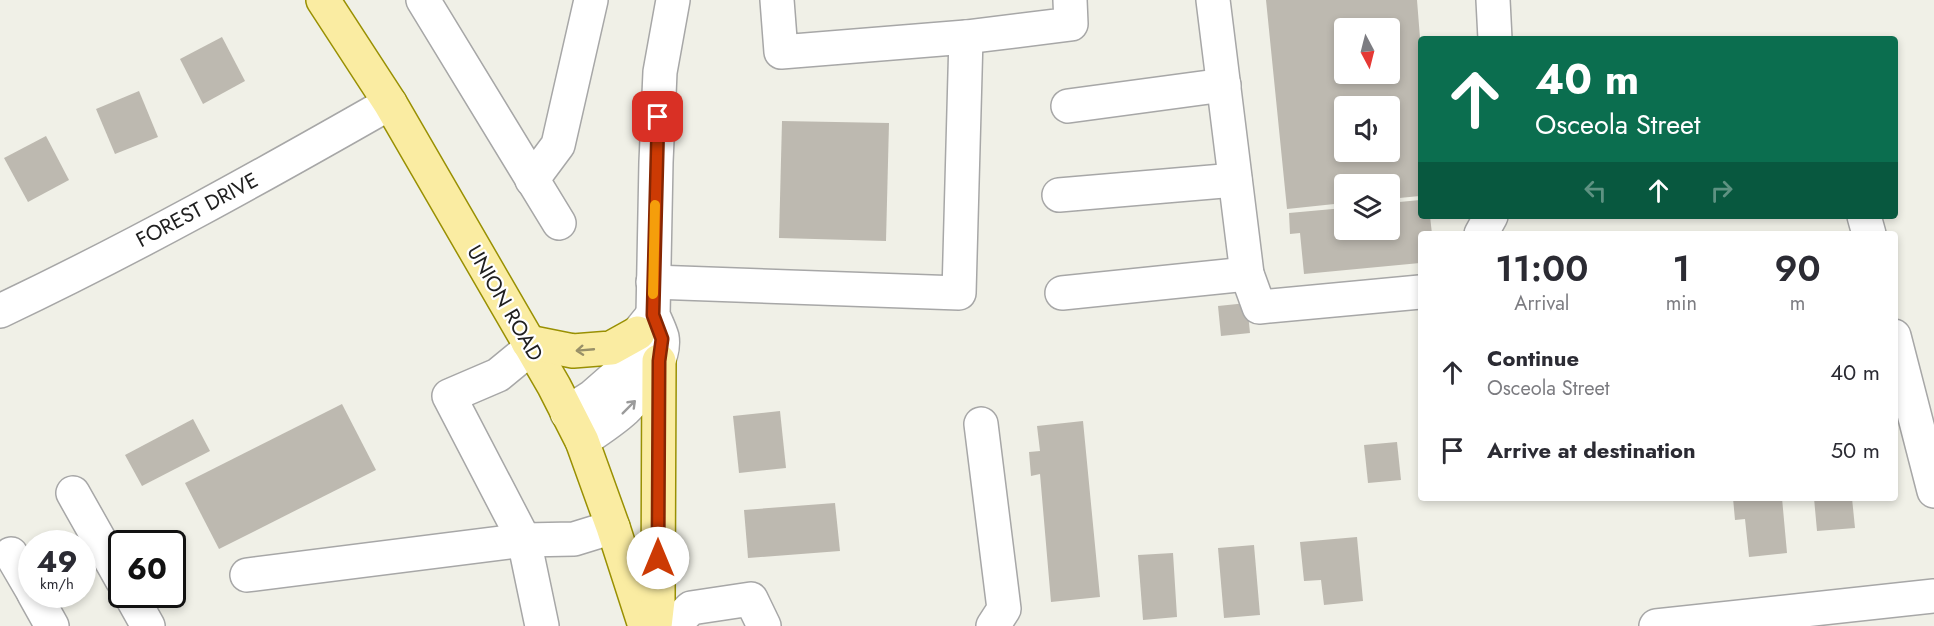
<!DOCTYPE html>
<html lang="en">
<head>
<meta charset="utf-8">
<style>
	:root { --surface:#fff; --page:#f2f2f3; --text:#2b2b33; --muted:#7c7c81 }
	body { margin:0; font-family:Jost,sans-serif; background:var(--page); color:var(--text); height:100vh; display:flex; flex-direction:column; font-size:22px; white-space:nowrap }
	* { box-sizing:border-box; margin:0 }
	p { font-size:20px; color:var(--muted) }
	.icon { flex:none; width:33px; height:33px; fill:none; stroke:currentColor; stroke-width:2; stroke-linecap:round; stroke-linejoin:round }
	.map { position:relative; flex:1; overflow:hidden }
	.side { position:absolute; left:1418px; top:231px; width:480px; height:270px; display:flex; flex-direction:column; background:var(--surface); border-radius:6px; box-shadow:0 3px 9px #0003 }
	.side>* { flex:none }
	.top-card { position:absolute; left:1418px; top:36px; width:480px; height:183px; border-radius:6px; box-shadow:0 3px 9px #0003; background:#0b6e4f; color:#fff; overflow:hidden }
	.needle { width:39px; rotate:173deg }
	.controls { position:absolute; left:1334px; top:18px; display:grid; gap:12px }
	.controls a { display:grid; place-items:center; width:66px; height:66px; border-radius:6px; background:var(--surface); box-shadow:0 3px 9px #0003; font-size:30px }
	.speed { position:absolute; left:18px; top:530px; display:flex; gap:12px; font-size:30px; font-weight:700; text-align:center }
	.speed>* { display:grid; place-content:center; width:78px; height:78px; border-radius:50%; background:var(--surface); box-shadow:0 3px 9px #0003; line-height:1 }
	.speed small { font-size:15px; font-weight:400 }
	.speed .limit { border:3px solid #111; border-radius:9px; background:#fff; color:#111 }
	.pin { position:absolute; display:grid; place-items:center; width:51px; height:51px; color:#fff; margin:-26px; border-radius:12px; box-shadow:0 3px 9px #0006 }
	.me { position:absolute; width:66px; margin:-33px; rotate:0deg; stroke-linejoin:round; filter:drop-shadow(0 0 4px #0008) }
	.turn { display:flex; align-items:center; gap:21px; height:126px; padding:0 18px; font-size:27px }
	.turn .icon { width:78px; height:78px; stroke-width:2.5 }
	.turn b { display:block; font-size:42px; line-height:51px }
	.lanes { display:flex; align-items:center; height:57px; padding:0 18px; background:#0003; justify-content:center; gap:30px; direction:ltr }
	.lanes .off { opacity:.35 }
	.eta { display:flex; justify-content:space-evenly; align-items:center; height:102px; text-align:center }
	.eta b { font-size:36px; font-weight:600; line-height:42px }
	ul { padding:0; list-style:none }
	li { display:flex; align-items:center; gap:18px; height:78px; padding:0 18px }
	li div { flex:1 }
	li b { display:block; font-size:22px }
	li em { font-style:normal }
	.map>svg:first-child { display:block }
</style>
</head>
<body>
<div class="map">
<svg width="1934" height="626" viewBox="0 0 1934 626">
	<rect width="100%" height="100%" fill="#f0f0e7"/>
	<g fill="#bdb9b0" fill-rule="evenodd">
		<path d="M1266 0H1417L1420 38V196L1389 199V184H1344V203L1287 209ZM1344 28H1389V74H1344ZM1344 106H1389V152H1344Z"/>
		<path d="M222 37 245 81 203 104 180 59Z"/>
		<path d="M139 91 158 137 115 154 96 109Z"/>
		<path d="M782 121 889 123 886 241 779 238Z"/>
		<path d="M46 136 69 180 28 202 4 158Z"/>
		<path d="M1420 200V216H1430L1432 234H1420V263L1304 274 1300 233 1290 234 1289 213 1344 208V230H1389V203Z"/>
		<path d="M1247 303 1250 333 1221 336 1218 306Z"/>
		<path d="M342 404 376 470 219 549 185 483Z"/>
		<path d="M780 411 786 468 739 473 733 416Z"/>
		<path d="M193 419 210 451 142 486 125 455Z"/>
		<path d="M1083 421 1100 597 1051 602 1040 474 1031 476 1029 452 1040 451 1037 426Z"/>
		<path d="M1397 442 1401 480 1368 483 1364 445Z"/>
		<path d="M1733 498H1782L1787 553 1749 557 1745 519 1735 520Z"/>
		<path d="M1814 498H1852L1855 528 1817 531Z"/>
		<path d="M835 503 840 551 748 558 744 510Z"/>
		<path d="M1357 537 1363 601 1324 605 1321 580 1304 581 1300 542Z"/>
		<path d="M1254 545 1260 615 1224 618 1218 548Z"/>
		<path d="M1173 553 1177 617 1143 620 1138 555Z"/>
	</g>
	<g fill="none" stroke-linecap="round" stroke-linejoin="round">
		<defs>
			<g id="minor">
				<path d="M423 0 559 223"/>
				<path d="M1213 0 1247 274 1259 307 1420 292"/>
				<path d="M1493 0 1495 39"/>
				<path d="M966 37 1071 24 1070 0"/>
				<path d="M1068 106 1224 85"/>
				<path d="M532 180 558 145 591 0"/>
				<path d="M1059 195 1235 180"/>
				<path d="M1864 216 1869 234"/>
				<path d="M1481 234 1491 216"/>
				<path d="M653 282 959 293 966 37 781 52 777 0"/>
				<path d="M1062 293 1247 274"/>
				<path d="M0 311C133 248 262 176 390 103"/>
				<path d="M1894 336 1934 491"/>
				<path d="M532 347 498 375 449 396 524 540 542 626"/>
				<path d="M567 413 592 397 616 376 630 358 638 333 651 317"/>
				<path d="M981 424 1004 609 993 626"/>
				<path d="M582 441C615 419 636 406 655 369 659 361 664 347 662 337 660 330 656 322 653 315L656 162 660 72 673 0"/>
				<path d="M73 493 122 580"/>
				<path d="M11 554 32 590"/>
				<path d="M247 575 524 540 574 539 613 527"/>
				<path d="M34 594 52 626"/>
				<path d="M130 594 148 626"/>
				<path d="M673 626 691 608 751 599 764 626"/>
				<path d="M1656 626 1934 596"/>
			</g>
			<g id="major">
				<path d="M323 0 390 103 554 386 582 441 613 527 645 626"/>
				<path d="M528 342 573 351 611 348 638 333"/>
				<path d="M655 626 658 600 659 361"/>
			</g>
		</defs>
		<use href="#minor" stroke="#a7a7a7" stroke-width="36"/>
		<use href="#major" stroke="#999003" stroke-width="36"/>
		<use href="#minor" stroke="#fff" stroke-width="33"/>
		<use href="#major" stroke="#faeca2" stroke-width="33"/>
	</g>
	<defs><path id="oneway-shaft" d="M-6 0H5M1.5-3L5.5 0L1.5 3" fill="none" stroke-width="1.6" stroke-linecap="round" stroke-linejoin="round" transform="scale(1.5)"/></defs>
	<use stroke="#989068" href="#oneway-shaft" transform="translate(585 350) rotate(175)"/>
	<use stroke="#9b9b9b" href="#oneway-shaft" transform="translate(629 407) rotate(-45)"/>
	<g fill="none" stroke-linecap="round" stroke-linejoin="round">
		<defs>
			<path id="route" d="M658 117 653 315 662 339 659 361 658 558"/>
		</defs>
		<use href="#route" stroke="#852603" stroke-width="15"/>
		<use href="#route" stroke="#cc3a04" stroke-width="10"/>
		<path stroke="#f59e0b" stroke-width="10" d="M653 294 655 205"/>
	</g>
	<g text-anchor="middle" stroke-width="4.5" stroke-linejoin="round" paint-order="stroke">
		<g font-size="21" fill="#202020" stroke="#fff">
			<text transform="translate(197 210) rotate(-28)" y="7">FOREST DRIVE</text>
			<text transform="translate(505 303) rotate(60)" y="7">UNION ROAD</text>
		</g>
	</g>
</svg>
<div class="controls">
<a><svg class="needle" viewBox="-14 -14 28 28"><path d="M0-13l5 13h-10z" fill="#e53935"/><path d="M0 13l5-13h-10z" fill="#7c7c81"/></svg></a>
<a><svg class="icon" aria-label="sound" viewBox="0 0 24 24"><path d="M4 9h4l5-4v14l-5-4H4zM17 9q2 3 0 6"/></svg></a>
<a><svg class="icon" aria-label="layers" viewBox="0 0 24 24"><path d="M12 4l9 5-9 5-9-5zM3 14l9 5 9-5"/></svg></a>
</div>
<div class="speed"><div>49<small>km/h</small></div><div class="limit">60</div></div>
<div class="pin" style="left:658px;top:117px;background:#d93025"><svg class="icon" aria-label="arrive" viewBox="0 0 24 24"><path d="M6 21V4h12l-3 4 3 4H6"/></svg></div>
<svg class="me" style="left:658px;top:558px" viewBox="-20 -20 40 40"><circle r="19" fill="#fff"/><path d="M0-13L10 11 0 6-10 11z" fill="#cc3a04"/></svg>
<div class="top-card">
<div class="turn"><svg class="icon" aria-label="ahead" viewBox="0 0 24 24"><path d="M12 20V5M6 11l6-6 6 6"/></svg><div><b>40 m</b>Osceola Street</div></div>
<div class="lanes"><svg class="icon off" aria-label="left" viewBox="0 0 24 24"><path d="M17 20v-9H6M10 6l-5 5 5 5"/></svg><svg class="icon" aria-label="ahead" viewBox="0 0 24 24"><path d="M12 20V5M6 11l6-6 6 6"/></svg><svg class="icon off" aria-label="right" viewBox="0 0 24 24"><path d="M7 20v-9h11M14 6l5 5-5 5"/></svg></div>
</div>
<section class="side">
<div class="eta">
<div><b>11:00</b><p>Arrival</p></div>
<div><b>1</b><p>min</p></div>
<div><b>90</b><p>m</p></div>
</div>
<ul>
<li><svg class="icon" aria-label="ahead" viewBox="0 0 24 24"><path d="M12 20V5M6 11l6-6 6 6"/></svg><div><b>Continue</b><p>Osceola Street</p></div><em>40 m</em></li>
<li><svg class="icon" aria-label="arrive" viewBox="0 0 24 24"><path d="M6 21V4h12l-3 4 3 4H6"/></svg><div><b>Arrive at destination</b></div><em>50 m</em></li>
</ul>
</section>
</div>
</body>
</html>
